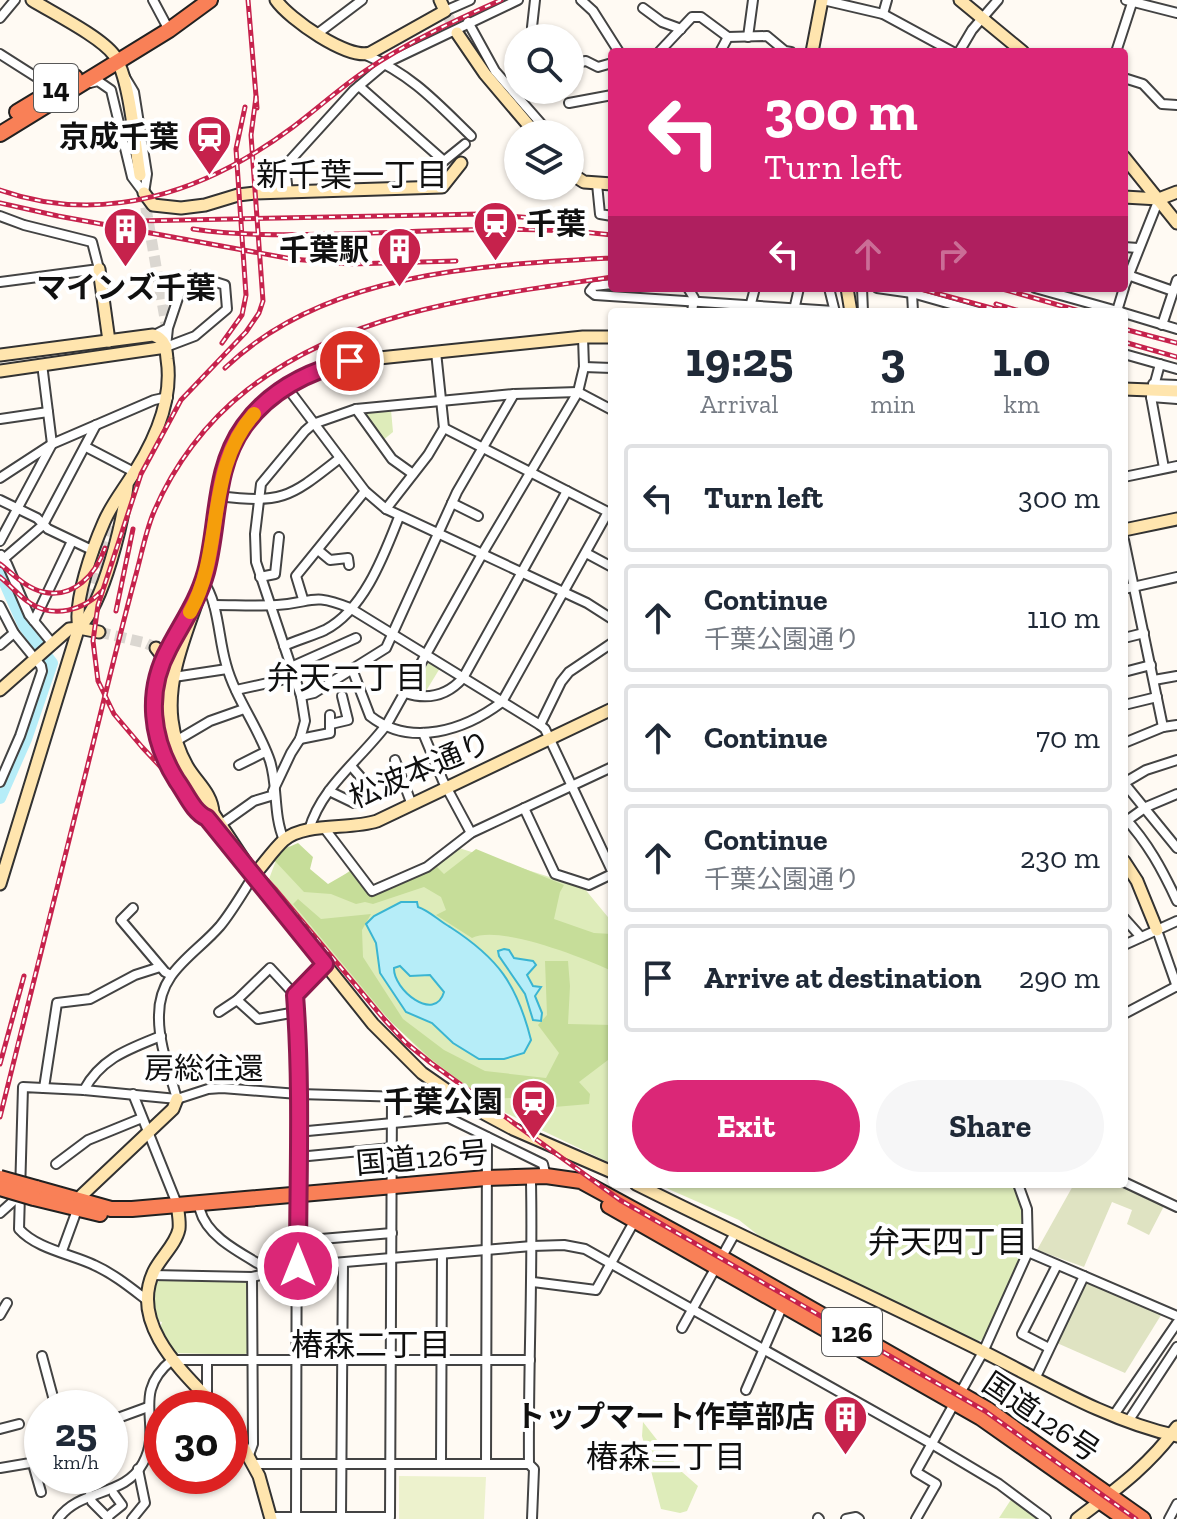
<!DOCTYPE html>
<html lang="en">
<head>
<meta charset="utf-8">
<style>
	:root { --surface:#fff; --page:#f6f6f7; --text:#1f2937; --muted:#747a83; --line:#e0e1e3; --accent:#db2777 }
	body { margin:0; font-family:"Zilla Slab","Noto Sans JP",serif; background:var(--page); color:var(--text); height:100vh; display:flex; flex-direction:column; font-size:30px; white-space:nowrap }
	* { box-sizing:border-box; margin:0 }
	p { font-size:26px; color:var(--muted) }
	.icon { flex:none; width:44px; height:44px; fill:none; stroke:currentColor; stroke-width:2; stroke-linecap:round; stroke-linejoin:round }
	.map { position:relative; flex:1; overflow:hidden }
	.panel { position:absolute; left:608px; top:308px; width:520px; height:880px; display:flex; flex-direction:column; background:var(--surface); border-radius:8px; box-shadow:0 2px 6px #0004 }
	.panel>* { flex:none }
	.top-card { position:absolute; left:608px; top:48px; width:520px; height:244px; border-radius:8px; box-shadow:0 2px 6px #0004; background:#db2777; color:#fff; overflow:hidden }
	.fabs { position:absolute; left:504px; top:24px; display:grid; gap:16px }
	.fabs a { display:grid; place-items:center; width:80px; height:80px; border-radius:50%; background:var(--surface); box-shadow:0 2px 6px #0004; font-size:40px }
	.speed { position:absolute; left:24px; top:1390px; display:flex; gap:16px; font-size:40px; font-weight:700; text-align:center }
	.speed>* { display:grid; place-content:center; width:104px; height:104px; border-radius:50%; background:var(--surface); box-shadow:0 2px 6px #0004; line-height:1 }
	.speed small { font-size:20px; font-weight:400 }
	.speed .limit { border:12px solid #d22; background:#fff; color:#111 }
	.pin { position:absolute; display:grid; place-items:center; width:68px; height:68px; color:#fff; margin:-34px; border:4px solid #fff; border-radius:50%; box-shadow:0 2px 8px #0007 }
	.me { position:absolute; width:88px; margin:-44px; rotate:0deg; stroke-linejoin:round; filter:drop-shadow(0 0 6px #0008) }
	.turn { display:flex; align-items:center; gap:28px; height:168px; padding:0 24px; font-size:36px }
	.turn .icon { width:104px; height:104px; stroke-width:2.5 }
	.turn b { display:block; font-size:56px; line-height:68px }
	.lanes { display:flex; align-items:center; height:76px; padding:0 24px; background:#0003; justify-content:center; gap:40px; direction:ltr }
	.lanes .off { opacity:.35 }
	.eta { display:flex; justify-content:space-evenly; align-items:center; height:136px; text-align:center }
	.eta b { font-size:48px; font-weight:800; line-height:56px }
	.action { display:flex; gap:16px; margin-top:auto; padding:16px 24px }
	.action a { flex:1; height:92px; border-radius:48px; background:var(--accent); color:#fff; font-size:32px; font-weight:800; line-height:92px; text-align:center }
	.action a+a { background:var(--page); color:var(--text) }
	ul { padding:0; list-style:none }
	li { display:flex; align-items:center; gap:24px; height:108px; margin:0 16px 12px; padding:0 8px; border:4px solid var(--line); border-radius:8px }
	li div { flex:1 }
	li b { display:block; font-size:30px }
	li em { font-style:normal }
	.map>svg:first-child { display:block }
</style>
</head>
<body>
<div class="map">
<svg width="1177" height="1519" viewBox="0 0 1177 1519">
	<rect width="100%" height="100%" fill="#fffaf3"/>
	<g fill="#deecba">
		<path d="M391 410 393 432 382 441 363 416 365 412Z"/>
		<path d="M429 662 440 668 423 696 410 691Z"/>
		<path d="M289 846 309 874 330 886 352 869 372 896 433 867 459 848 584 888 612 922V1164L487 1104 430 1060 368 999 269 879 278 855Z"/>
		<path d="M657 1184H1015C1040 1251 1012 1280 984 1339L978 1341 763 1239 739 1220Z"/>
		<path d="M163 1278H243L249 1283 248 1352 244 1355 174 1353 160 1329 162 1322 158 1321 152 1305 155 1284Z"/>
		<path d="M643 1422 682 1472 698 1486 687 1511 680 1513 661 1509 642 1436Z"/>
		<path d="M1012 1498 1040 1519 999 1518Z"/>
	</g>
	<g fill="#c6dd99">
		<path d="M298 843 313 857 310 869 328 884 354 869 372 893 437 867 444 874 476 849 564 885 560 892 554 919 594 933 612 934V971C585 958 498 924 472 938L436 915 446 910 441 897 424 887 373 904 365 902 356 904 331 894 304 892 274 860 282 850Z"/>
		<path d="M298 899 321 919 371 914 362 930 363 957 403 1019 444 1050 485 1071 546 1078 559 1053 538 1025 547 1015 545 961H568L570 986 568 1024 612 1025V1063L608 1060 579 1082 590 1094 589 1104 520 1110 511 1098 484 1099 431 1059 391 1022 293 904Z"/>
	</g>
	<g fill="#dfe3c2">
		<path d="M1074 1184H1120L1164 1206 1149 1235 1127 1224 1132 1210 1112 1202 1084 1267 1037 1250Z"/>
		<path d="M1088 1280 1163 1312 1125 1373 1057 1343Z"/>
	</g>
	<path fill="#edf2cd" d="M399 1476 486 1477 484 1519H399Z"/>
	<g fill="#b6edf8" stroke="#3ab5d2" stroke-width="2" fill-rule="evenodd">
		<path d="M401 902H417L418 907C430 911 439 921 450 927 498 958 517 984 531 1040L524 1053 504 1059H479L453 1043 432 1023 406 1012 380 973 376 943 366 924 374 916ZM400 966 410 976 430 975 444 992C435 1023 393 990 394 968Z"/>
		<path d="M504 949 509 950 514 958 533 961 536 965 527 975 533 986 541 987 535 996 542 1013 541 1021 533 1020 525 994 499 956 498 951Z"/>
	</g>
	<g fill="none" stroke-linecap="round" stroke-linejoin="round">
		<path stroke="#b6edf8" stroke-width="12" d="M0 572 24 626 52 663 26 739 0 798"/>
		<g stroke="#dbd7d1" stroke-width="11" stroke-dasharray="11 5.5" stroke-linecap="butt">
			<path d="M445 11 457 33"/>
			<path d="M143 191 168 336"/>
			<path d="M83 615 120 501"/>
			<path d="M99 632 146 643 156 648"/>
		</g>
		<defs>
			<g id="street">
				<path d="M153 0 169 30"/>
				<path d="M581 0 593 11 619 52"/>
				<path d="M823 0 883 14 953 52"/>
				<path d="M1126 0 1177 13"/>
				<path d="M643 8 662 22 681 29"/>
				<path d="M445 11 470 0"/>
				<path d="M883 14 887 0"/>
				<path d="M0 18 15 0"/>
				<path d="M468 22 495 71 550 134"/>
				<path d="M317 34 362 0"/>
				<path d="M748 37 753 0"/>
				<path d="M534 38 532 27 535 0"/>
				<path d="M659 52 692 17H701L728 37 767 36 785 51 791 52"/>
				<path d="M720 52 728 37"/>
				<path d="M959 52 972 30 998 0"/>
				<path d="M1116 52 1133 0"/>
				<path d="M0 54 55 89"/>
				<path d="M366 55C412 75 436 102 471 136"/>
				<path d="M570 64 586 61 598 67 612 63"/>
				<path d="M125 77 134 92 147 174 144 193"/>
				<path d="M1124 78 1143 84 1162 104 1177 105"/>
				<path d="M90 83 98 81 111 90 132 177 144 193"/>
				<path d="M359 86 444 161 465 144"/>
				<path d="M569 103 612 95"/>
				<path d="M597 184 600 214 612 216"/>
				<path d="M288 193 285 166 354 90 386 63 518 0"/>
				<path d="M0 216 24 225 92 242 99 269 0 282"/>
				<path d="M1124 247 1138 248"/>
				<path d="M1125 274 1173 291"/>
				<path d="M612 284 594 286 590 291 595 295 834 311"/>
				<path d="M1124 287 1159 199"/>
				<path d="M688 288 694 298 692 312"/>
				<path d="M829 288 835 312"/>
				<path d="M862 288 863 312"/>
				<path d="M877 288 912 293 979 312"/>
				<path d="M1035 288 1121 312"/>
				<path d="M912 293 913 312"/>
				<path d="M750 307 755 288"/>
				<path d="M794 310 799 288"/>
				<path d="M1117 311 1124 288"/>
				<path d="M1124 313 1177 329"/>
				<path d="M1162 325 1177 280"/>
				<path d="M154 335 168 328 184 280 193 275 225 285 227 309 195 336 166 347 168 328"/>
				<path d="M1124 354 1177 369"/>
				<path d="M1160 364 1151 397 1164 468"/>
				<path d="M584 367 612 368"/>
				<path d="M1153 384 1177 385"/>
				<path d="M286 386 365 491 386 509 587 603 612 619"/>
				<path d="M1151 397 1177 399"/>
				<path d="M356 409 392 459 413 474"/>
				<path d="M0 419 48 412"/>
				<path d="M86 447 134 472"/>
				<path d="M1124 477 1177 466"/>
				<path d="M0 478 52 444 154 400 168 397"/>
				<path d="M218 496C284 504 290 497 340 458"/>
				<path d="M0 500 37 518 48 529 94 551"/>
				<path d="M452 503 478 516"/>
				<path d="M386 509 428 455 444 428 436 352"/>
				<path d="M1124 540 1163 727"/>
				<path d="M0 541 52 444 42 364"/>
				<path d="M318 550 330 560 348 558 349 565"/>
				<path d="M586 553 612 567"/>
				<path d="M1 555 7 564 29 615 52 643"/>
				<path d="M0 562 43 525 96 425"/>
				<path d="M260 577 275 574 279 537"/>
				<path d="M203 581C219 603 218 637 226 664 235 698 259 728 270 761 278 786 273 815 284 840"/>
				<path d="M1124 589 1177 577"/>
				<path d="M303 599 296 576 365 491"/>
				<path d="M214 605C235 605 256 606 277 605 313 603 311 592 350 608L540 725 545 729 612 871"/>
				<path d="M0 606 14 633 41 666 42 671 20 736 0 782"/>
				<path d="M34 621 72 541"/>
				<path d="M1124 638 1144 633"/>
				<path d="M0 645 14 633"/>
				<path d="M284 646C297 640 312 636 325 630 364 610 384 555 399 517"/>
				<path d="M291 667 356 638"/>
				<path d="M352 669 370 716C411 748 465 730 502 702L608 512 444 428"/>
				<path d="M1124 672 1151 665"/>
				<path d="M174 677 227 669"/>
				<path d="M1154 680 1177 676"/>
				<path d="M236 690 295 677"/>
				<path d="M405 693C427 700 447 696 463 678L567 491"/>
				<path d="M301 696 314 693 386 648 457 492 514 394"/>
				<path d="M1124 705 1157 697"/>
				<path d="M331 724 348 720 342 696"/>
				<path d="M540 725 561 682 569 672 612 643"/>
				<path d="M423 733 443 781 471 833"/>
				<path d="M300 739 330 733V715"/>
				<path d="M176 741 210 721 244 709"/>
				<path d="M1124 743 1163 727 1177 725"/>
				<path d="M395 760 412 805"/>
				<path d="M239 765 265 752"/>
				<path d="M1124 783 1177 848"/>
				<path d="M1124 783 1146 770 1177 760"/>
				<path d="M273 791 291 753 300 739 305 721 301 696 256 562 255 534 261 484 305 431 313 424 356 409 514 394 578 392 612 410"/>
				<path d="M329 791 354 803 371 789 351 766"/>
				<path d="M524 808 555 874 589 885 612 874"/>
				<path d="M1124 817C1148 843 1162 869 1177 901"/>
				<path d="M1125 822 1146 807 1177 794"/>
				<path d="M216 828 254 801 274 795"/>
				<path d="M325 829 372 891 427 867 471 833 612 767"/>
				<path d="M309 830C321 787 361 759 387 724L485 549 578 392 584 367 583 337"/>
				<path d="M133 908 121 920 165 972 171 975"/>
				<path d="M1124 918 1141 937"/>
				<path d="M1157 930 1177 987"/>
				<path d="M1124 945 1177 921"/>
				<path d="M237 1000 270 968 295 995"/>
				<path d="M219 1012 237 1000 258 1019 296 1012"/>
				<path d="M1124 1014 1177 986"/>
				<path d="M44 1088 57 1003 90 999 135 975 160 967"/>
				<path d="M84 1090C101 1058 129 1049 161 1036"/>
				<path d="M133 1094 177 1204"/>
				<path d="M177 1099C170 1073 158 1042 159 1015 159 971 195 955 220 926 233 910 243 892 254 875"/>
				<path d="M297 1132 446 1118"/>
				<path d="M298 1157 392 1148"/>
				<path d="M56 1164 88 1140 142 1118"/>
				<path d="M531 1182C533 1277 528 1369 529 1464L534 1469 532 1519"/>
				<path d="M1124 1182 1177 1207"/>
				<path d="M1018 1184 1027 1209 1028 1252"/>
				<path d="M200 1210C208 1240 248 1256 272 1272"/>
				<path d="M0 1213 19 1196"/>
				<path d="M321 1239 392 1233"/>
				<path d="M62 1251 77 1210"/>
				<path d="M152 1275 252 1277 298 1266 532 1246 564 1245 585 1249 932 1444 999 1484 1046 1519"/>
				<path d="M533 1282 596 1290 635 1220"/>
				<path d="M148 1301C131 1288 114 1274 94 1265 71 1254 37 1249 19 1229L23 1087 84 1090 177 1099 208 1089 222 1088 298 1094 406 1097 543 1164 546 1177"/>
				<path d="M0 1315 7 1303"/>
				<path d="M682 1328 735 1233"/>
				<path d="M1049 1348 1022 1334 1057 1265"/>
				<path d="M42 1356 56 1408"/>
				<path d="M1035 1379 1084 1276"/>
				<path d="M746 1390 783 1305"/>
				<path d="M207 1397V1360"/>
				<path d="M1114 1415 1177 1323"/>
				<path d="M1129 1420 1177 1347"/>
				<path d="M0 1429 19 1424"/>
				<path d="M110 1438 121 1434 115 1419 148 1407"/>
				<path d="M249 1455 253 1444 252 1277"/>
				<path d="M33 1464 41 1492"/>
				<path d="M254 1464H529"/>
				<path d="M441 1464 442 1254"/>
				<path d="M486 1464 487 1137"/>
				<path d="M0 1468 42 1461"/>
				<path d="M90 1495 92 1502 108 1518"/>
				<path d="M107 1517 122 1505 114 1494"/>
				<path d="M271 1517H390L392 1097"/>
				<path d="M341 1517 343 1263"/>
				<path d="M296 1518 297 1132 300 1058 295 995 325 964"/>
				<path d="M818 1518 819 1519"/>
				<path d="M58 1519C80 1488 125 1497 143 1463 164 1425 129 1395 172 1360H530"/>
				<path d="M132 1519 145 1503 138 1469"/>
				<path d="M846 1519 856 1517 859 1519"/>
				<path d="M916 1519 936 1484 916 1472 983 1352 1028 1252 1177 1316"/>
				<path d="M1169 1519 1177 1504"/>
			</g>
			<g id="secondary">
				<path d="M32 0C53 13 101 37 114 55 130 77 135 146 140 175"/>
				<path d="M276 0C289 19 348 60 370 53L445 11 440 0"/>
				<path d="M960 0 1023 52"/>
				<path d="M457 33 485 74 536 134"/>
				<path d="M812 52 822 0"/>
				<path d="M1124 157 1177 223"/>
				<path d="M570 173 584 182 612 184"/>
				<path d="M144 193 153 205 181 208 205 205 238 195 255 193 442 187 461 163"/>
				<path d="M1124 197 1159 199 1177 192"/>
				<path d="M99 269 109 341"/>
				<path d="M847 288 851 312"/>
				<path d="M0 355 153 335C165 339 166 347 167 359 174 403 151 449 126 485 118 497 110 508 104 522 93 547 73 602 79 628"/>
				<path d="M0 371 166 347"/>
				<path d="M1124 389 1177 391"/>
				<path d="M1124 530 1177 519"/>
				<path d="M80 627C104 601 123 522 127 486"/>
				<path d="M156 648C176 669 160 701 164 727 168 752 181 770 193 791"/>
				<path d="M168 650 187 618"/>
				<path d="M161 665C147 714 156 748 183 790 190 800 195 813 207 818"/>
				<path d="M0 690 69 629 79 628 99 632"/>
				<path d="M191 787 213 813 254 875 373 1024 422 1073 468 1105 513 1129 612 1172"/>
				<path d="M213 813C212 793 196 782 187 766 179 752 174 736 172 720 166 669 193 621 206 573 215 539 215 504 224 471 239 410 292 375 350 361L583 337H612"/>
				<path d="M1124 861 1137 881 1157 930"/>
				<path d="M254 875C264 864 273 850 284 840 305 822 350 830 377 821L612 709"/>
				<path d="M0 884 81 620"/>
				<path d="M636 1184C750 1241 867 1294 982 1351 1044 1382 1108 1421 1177 1436"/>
				<path d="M177 1204C178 1212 180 1221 179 1229 176 1244 161 1257 154 1271 128 1325 185 1374 217 1408"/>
				<path d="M78 1206 82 1195 173 1109 177 1099"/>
				<path d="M230 1423 259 1476 271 1519"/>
				<path d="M1077 1519C1115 1490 1148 1467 1177 1427"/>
			</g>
			<g id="highway">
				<path d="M17 112 75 77"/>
				<path d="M0 134 169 30 210 0"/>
				<path d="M36 1188 111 1209H132L486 1178 546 1176 581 1181 715 1254 987 1409 1143 1519"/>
				<path d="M34 1198 100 1214"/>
				<path d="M609 1206 981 1418 1125 1519"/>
			</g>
		</defs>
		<use href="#street" stroke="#434343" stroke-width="12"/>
		<use href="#secondary" stroke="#323232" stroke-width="15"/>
		<use href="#highway" stroke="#212121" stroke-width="18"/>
		<use href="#street" stroke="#fff" stroke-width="8"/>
		<use href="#secondary" stroke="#ffe5ae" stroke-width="11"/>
		<use href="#highway" stroke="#f98057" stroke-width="14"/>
		<defs>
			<g id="rail">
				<path d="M248 0 257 108"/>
				<path d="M256 97 251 135 263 301 259 313 246 332 181 400 141 474 98 605 93 641 98 681 114 714 142 747 276 890 384 1019 405 1042 431 1063 620 1200 985 1411 1136 1519"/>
				<path d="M0 190C105 227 207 191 293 127 317 109 340 88 365 71 408 42 454 21 501 0"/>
				<path d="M0 203 58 216 292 259 350 264 456 261"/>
				<path d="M137 221 481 214 560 220"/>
				<path d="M193 229C240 236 288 235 335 234 427 232 520 224 612 235"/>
				<path d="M917 288 1006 312"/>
				<path d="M999 288 1083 312"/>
				<path d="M996 304 1023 312"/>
				<path d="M1124 329 1177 343"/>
				<path d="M1124 342 1177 357"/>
				<path d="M222 343 242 315 246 295 236 149 245 107"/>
				<path d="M225 368C325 272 482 265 612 258"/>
				<path d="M0 564C13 574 26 588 43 592 74 599 96 574 105 548"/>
				<path d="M0 577C10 585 19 596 30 603 54 619 84 610 102 591"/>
				<path d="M116 611 133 529"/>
				<path d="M0 1064 24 976"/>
				<path d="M0 1117C32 986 65 855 98 724 110 675 122 626 135 578 141 557 145 534 153 514 173 466 206 422 247 390 351 309 486 296 612 277"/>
			</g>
		</defs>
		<use href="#rail" stroke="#c6224c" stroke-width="5"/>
		<use href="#rail" stroke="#fff" stroke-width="2" stroke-dasharray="6" stroke-linecap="butt"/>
		<defs>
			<path id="secondary-bridge" d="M161 665 168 650"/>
			<g id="highway-bridge">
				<path d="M0 1178 36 1188"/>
				<path d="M0 1188 34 1198"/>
			</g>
		</defs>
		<use href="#secondary-bridge" stroke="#323232" stroke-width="15" stroke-linecap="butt"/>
		<use href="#highway-bridge" stroke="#212121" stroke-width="18" stroke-linecap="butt"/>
		<use href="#secondary-bridge" stroke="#ffe5ae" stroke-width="11"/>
		<use href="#highway-bridge" stroke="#f98057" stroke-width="14"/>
	</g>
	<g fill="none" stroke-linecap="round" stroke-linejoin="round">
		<defs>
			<path id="route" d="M298 1266C298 1176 302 1085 295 995L325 964 207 818C193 812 186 793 177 781 151 740 145 692 169 648 182 623 198 601 206 572 219 524 213 469 244 426 270 390 308 371 350 361"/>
		</defs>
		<use href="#route" stroke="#8e194d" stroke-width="20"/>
		<use href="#route" stroke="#db2777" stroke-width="14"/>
		<path stroke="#f59e0b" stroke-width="14" d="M190 612C225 550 204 470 254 414"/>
	</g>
	<defs>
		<symbol id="station-pin" viewBox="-11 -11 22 30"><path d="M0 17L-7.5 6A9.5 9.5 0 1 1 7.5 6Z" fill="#c6224c" stroke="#fff"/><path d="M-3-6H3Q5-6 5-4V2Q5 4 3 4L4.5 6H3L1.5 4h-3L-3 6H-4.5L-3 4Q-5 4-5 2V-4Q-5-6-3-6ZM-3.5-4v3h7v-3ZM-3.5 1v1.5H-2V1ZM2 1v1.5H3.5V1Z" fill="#fff"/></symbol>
		<symbol id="building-pin" viewBox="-11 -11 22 30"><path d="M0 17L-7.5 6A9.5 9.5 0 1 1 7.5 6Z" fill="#c6224c" stroke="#fff"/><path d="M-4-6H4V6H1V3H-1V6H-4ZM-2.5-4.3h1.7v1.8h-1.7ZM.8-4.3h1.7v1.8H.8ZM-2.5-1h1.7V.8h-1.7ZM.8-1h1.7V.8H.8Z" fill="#fff"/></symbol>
	</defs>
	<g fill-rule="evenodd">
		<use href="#station-pin" x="184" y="112" width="51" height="69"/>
		<use href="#station-pin" x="470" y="198" width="51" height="69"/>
		<use href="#building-pin" x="100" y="204" width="51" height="69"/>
		<use href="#building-pin" x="374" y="224" width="51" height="69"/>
		<use href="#station-pin" x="508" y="1076" width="51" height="69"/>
		<use href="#building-pin" x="820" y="1392" width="51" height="69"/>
	</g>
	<g text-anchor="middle" stroke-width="8" stroke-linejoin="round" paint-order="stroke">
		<g fill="#fff" stroke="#585858" stroke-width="2">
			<rect x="34" y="64" width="44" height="48" rx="6"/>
			<rect x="822" y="1308" width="60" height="48" rx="6"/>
		</g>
		<g font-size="28" font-weight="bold" fill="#101010">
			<text x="56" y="98">14</text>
			<text x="852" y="1342">126</text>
		</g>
		<g font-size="30" font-weight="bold" fill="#101010" stroke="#fff" text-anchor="end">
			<text x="179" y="147">京成千葉</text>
			<text x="526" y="234" text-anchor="start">千葉</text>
			<text x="369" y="260">千葉駅</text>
			<text x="126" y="298" text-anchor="middle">マインズ千葉</text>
			<text x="503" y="1112">千葉公園</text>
			<text x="815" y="1427">トップマート作草部店</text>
		</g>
		<g font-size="30" fill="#101010" stroke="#fff">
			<text transform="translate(420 770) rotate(-23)" y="10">松波本通り</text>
			<text x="204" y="1079">房総往還</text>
			<text transform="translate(422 1158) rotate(-5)" y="10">国道126号</text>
			<text transform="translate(1041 1417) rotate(34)" y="10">国道126号</text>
		</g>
		<g font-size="32" fill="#101010" stroke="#fff">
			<text x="352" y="186">新千葉一丁目</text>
			<text x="347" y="689">弁天二丁目</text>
			<text x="948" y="1253">弁天四丁目</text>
			<text x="371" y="1356">椿森二丁目</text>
			<text x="666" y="1468">椿森三丁目</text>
		</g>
	</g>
</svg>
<div class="fabs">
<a><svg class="icon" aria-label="search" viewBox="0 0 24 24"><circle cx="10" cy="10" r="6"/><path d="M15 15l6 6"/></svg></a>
<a><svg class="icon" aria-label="layers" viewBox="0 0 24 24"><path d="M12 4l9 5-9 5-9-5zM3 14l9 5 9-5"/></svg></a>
</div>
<div class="speed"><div>25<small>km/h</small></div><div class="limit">30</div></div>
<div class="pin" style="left:350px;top:361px;background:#d93025"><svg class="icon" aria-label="arrive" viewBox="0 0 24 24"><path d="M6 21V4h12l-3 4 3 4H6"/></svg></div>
<svg class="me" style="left:298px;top:1266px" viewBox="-20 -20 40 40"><circle r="17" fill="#db2777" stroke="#fff" stroke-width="3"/><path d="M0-11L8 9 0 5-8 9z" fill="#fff"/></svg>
<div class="top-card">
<div class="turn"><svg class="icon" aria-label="left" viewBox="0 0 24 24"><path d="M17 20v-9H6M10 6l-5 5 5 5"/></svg><div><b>300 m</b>Turn left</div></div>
<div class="lanes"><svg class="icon" aria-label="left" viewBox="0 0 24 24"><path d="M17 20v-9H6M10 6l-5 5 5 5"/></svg><svg class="icon off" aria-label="ahead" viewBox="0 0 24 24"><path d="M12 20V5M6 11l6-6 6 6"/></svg><svg class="icon off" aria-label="right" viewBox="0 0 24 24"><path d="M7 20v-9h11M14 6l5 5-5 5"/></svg></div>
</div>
<section class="panel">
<div class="eta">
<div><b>19:25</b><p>Arrival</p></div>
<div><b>3</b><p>min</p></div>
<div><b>1.0</b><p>km</p></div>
</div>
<ul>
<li><svg class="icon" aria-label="left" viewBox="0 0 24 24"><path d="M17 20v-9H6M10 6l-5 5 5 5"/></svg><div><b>Turn left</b></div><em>300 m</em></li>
<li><svg class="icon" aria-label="ahead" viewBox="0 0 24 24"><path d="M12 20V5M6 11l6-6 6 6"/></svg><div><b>Continue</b><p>千葉公園通り</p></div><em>110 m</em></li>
<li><svg class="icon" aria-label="ahead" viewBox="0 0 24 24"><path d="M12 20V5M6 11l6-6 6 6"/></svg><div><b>Continue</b></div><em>70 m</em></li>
<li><svg class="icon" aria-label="ahead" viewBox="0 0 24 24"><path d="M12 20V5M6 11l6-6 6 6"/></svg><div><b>Continue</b><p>千葉公園通り</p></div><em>230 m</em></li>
<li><svg class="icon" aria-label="arrive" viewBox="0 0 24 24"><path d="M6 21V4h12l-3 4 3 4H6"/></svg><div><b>Arrive at destination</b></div><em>290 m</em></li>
</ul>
<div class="action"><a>Exit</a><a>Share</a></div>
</section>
</div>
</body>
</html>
